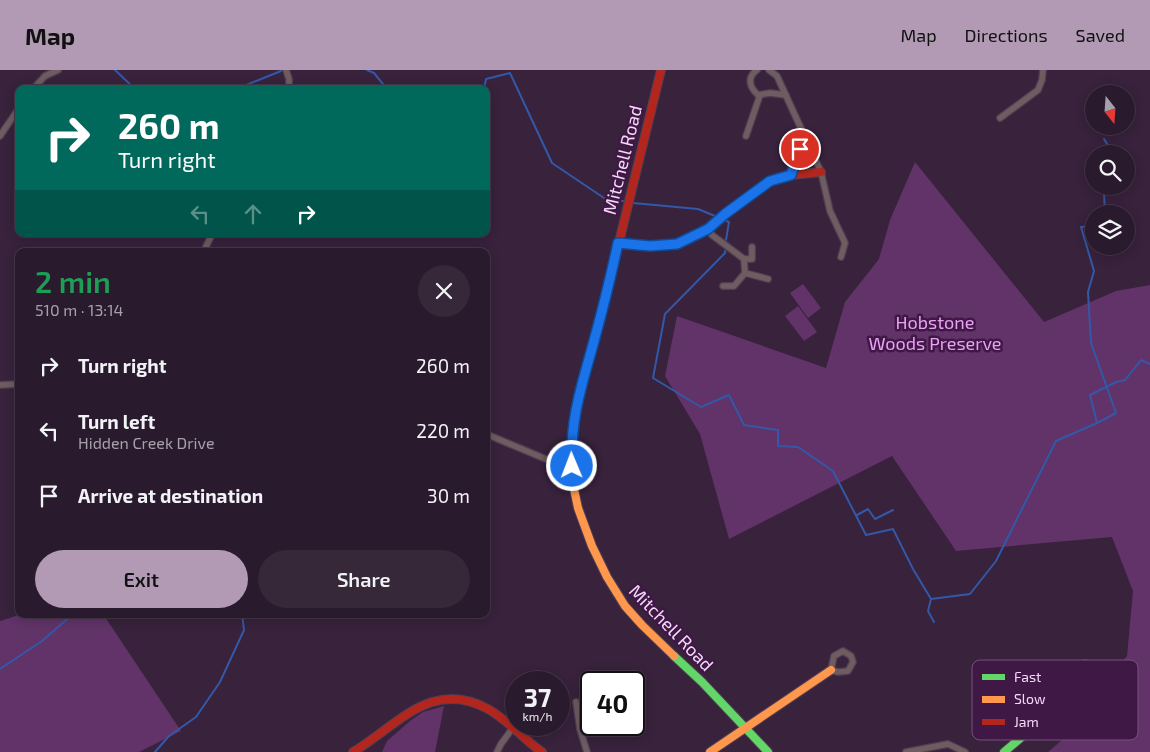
<!DOCTYPE html>
<html lang="en">
<head>
<meta charset="utf-8">
<style>
	:root { --surface:#2a1a2d; --page:#362739; --text:#f1f3f6; --muted:#a5a1aa; --line:#463849; --accent:#b29ab5 }
	body { margin:0; font-family:"Exo 2",sans-serif; background:var(--page); color:var(--text); height:100vh; display:flex; flex-direction:column; font-size:19px; white-space:nowrap }
	* { box-sizing:border-box; margin:0 }
	p { font-size:16px; color:var(--muted) }
	.icon { flex:none; width:28px; height:28px; fill:none; stroke:currentColor; stroke-width:2; stroke-linecap:round; stroke-linejoin:round }
	.map { position:relative; flex:1; overflow:hidden }
	.sheet { position:absolute; left:15px; top:178px; width:475px; height:370px; display:flex; flex-direction:column; background:var(--surface); border-radius:10px; box-shadow:0 2px 12px #0003,0 0 0 1px var(--line) }
	.sheet>* { flex:none }
	.guide { position:absolute; left:15px; top:15px; width:475px; height:152px; border-radius:10px; box-shadow:0 2px 12px #0003,0 0 0 1px var(--line); background:#00695c; color:#fff; overflow:hidden }
	.needle { width:32px; rotate:163deg }
	.controls { position:absolute; left:1085px; top:15px; display:grid; gap:10px }
	.controls a { display:grid; place-items:center; width:50px; height:50px; border-radius:50%; background:var(--surface); box-shadow:0 2px 12px #0003,0 0 0 1px var(--line); font-size:25px }
	.speed { position:absolute; left:505px; top:601px; display:flex; gap:10px; font-size:25px; font-weight:700; text-align:center }
	.speed>* { display:grid; place-content:center; width:65px; height:65px; border-radius:50%; background:var(--surface); box-shadow:0 2px 12px #0003,0 0 0 1px var(--line); line-height:1 }
	.speed small { font-size:12px; font-weight:400 }
	.speed .limit { border:2px solid #111; border-radius:8px; background:#fff; color:#111 }
	.pin { position:absolute; display:grid; place-items:center; width:42px; height:42px; color:#fff; margin:-21px; border:2px solid #fff; border-radius:50%; box-shadow:0 1px 5px #0007 }
	.me { position:absolute; width:55px; margin:-28px; rotate:359deg; stroke-linejoin:round; filter:drop-shadow(0 0 4px #0008) }
	.turn { display:flex; align-items:center; gap:18px; height:105px; padding:0 20px; font-size:22px }
	.turn .icon { width:65px; height:65px; stroke-width:2.5 }
	.turn b { display:block; font-size:35px; line-height:42px }
	.lanes { display:flex; align-items:center; height:48px; padding:0 20px; background:#0003; justify-content:center; gap:25px; direction:ltr }
	.lanes .off { opacity:.35 }
	.round { display:grid; place-items:center; flex:none; width:52px; height:52px; border-radius:26px; background:var(--page) }
	.headline { display:flex; align-items:center; justify-content:space-between; height:85px; padding:0 20px }
	h1 { font-size:30px; font-weight:600; line-height:38px; color:#1e9e55 }
	.button { display:flex; gap:10px; margin-top:auto; padding:10px 20px }
	.button a { flex:1; height:58px; border-radius:30px; background:var(--accent); color:#111; font-size:20px; font-weight:600; line-height:58px; text-align:center }
	.button a+a { background:var(--page); color:var(--text) }
	ul { padding:0; list-style:none }
	li { display:flex; align-items:center; gap:15px; height:65px; padding:0 20px }
	li div { flex:1 }
	li b { display:block; font-size:19px }
	li em { font-style:normal }
	header { display:flex; align-items:center; gap:30px; box-sizing:border-box; height:70px; padding:0 25px; background:var(--accent); color:#111 }
	header strong { font-size:24px }
	nav { display:flex; gap:28px; margin-inline-start:auto; font-size:18px }
	.map>svg:first-child { display:block }
</style>
</head>
<body>
<header>
<strong>Map</strong>
<nav><a>Map</a><a>Directions</a><a>Saved</a></nav>
</header>
<div class="map">
<svg width="1150" height="682" viewBox="0 0 1150 682">
	<rect width="100%" height="100%" fill="#38223c"/>
	<g fill="#613368">
		<path d="M915 92 1044 252 1116 221 1150 215V682H1048L1062 670 1091 629 1127 586 1133 521 1112 467 956 481 892 386 729 469 700 364 665 306 677 246 826 298 845 232 879 189 890 150Z"/>
		<path d="M803 214 821 238 808 248 790 223Z"/>
		<path d="M798 236 817 262 804 271 785 246Z"/>
		<path d="M22 544H103L181 661 139 682H0V551Z"/>
		<path d="M444 636 435 682H382L387 671 410 651 423 642Z"/>
	</g>
	<g fill="none" stroke-linecap="round" stroke-linejoin="round">
		<g stroke="#3358a8" stroke-width="2">
			<path d="M115 0 135 19"/>
			<path d="M367 0 374 3 387 19"/>
			<path d="M236 19 281 1"/>
			<path d="M484 19 486 9 510 3 552 93 607 130 623 131"/>
			<path d="M1104 69 1109 77V84"/>
			<path d="M633 133 698 139 715 146"/>
			<path d="M1105 144 1104 123 1109 116"/>
			<path d="M724 150 729 152 726 170"/>
			<path d="M725 181V183L665 244 653 308 701 337 729 325 744 355 778 360V376L798 377 833 401 866 465 893 459 913 499 931 529 970 524 996 491 1056 371 1097 353 1116 343 1091 273 1088 222 1094 201 1081 157 1094 156"/>
			<path d="M1097 353 1090 325 1116 312 1125 310 1141 290 1150 294"/>
			<path d="M857 445 868 439 875 449 893 440"/>
			<path d="M931 529 928 541 934 552"/>
			<path d="M0 599 42 571 73 544"/>
			<path d="M155 682 169 666 196 647 220 612 244 560 242 544"/>
		</g>
		<defs>
			<g id="street">
				<path d="M286 0 289 9V19"/>
				<path d="M757 0C747 7 749 17 758 25L770 23 786 25"/>
				<path d="M769 0 777 6 821 102 830 141 845 173 841 187"/>
				<path d="M33 19 45 6 58 0"/>
				<path d="M1000 48 1038 20 1042 10 1043 0"/>
				<path d="M0 66 19 38"/>
				<path d="M746 66 760 25"/>
				<path d="M791 105 804 66"/>
				<path d="M708 159 712 165 744 189 745 203 734 216H723"/>
				<path d="M204 181 212 164"/>
				<path d="M744 189H752V177"/>
				<path d="M745 203 768 209"/>
				<path d="M0 315 19 314"/>
				<path d="M486 364 572 400"/>
				<path d="M843 581 851 586 853 592 848 601 838 602 831 600 834 586Z"/>
				<path d="M576 632 580 659 587 682"/>
				<path d="M497 682 501 674 512 659"/>
				<path d="M906 682 948 674 965 682"/>
			</g>
			<g id="fast">
				<path d="M674 586 702 612 768 682"/>
				<path d="M1004 682 1029 661 1085 594"/>
			</g>
			<g id="slow">
				<path d="M602 242 578 327 572 378 574 419 578 438 592 476 607 507 625 536 642 555 674 586"/>
				<path d="M710 682 831 600"/>
			</g>
			<g id="jam">
				<path d="M618 173 650 176 677 174 708 159 725 144 770 111 791 105 821 102"/>
				<path d="M602 242 661 0"/>
				<path d="M353 682C398 655 432 608 488 639 508 650 523 669 542 682"/>
			</g>
		</defs>
		<use href="#street" stroke="#503e53" stroke-width="8"/>
		<use href="#fast" stroke="#503e53" stroke-width="10"/>
		<use href="#slow" stroke="#503e53" stroke-width="10"/>
		<use href="#jam" stroke="#503e53" stroke-width="10"/>
		<use href="#street" stroke="#6e5c60" stroke-width="5.5"/>
		<use href="#fast" stroke="#63d668" stroke-width="8"/>
		<use href="#slow" stroke="#ff974d" stroke-width="8"/>
		<use href="#jam" stroke="#b3261e" stroke-width="8"/>
	</g>
	<g fill="none" stroke-linecap="round" stroke-linejoin="round">
		<defs>
			<path id="route" d="M572 396C570 348 582 315 594 271 603 238 611 206 618 173L650 176 677 174 708 159 725 144 770 111 791 105 800 79"/>
		</defs>
		<use href="#route" stroke="#114b97" stroke-width="12"/>
		<use href="#route" stroke="#1a73e8" stroke-width="9"/>
	</g>
	<g text-anchor="middle" stroke-width="5" stroke-linejoin="round" paint-order="stroke">
		<g font-size="18" fill="#f3daf6" stroke="#401846">
			<text transform="translate(623 90) rotate(-76)" y="6">Mitchell Road</text>
			<text transform="translate(671 558) rotate(46)" y="6">Mitchell Road</text>
		</g>
		<g font-size="18" fill="#eba1f5" stroke="#401846">
			<text x="935" y="259">Hobstone<tspan x="935" dy="21">Woods Preserve</tspan></text>
		</g>
	</g>
	<rect x="972" y="590" width="166" height="80" rx="8" fill="#401846" stroke="#76527b" stroke-width="1"/>
	<rect x="982" y="604" width="23" height="6" fill="#63d668"/>
	<rect x="982" y="626" width="23" height="7" fill="#ff974d"/>
	<rect x="982" y="649" width="23" height="6" fill="#b3261e"/>
	<g font-size="14" fill="#f3daf6">
		<text x="1014" y="612">Fast</text>
		<text x="1014" y="634">Slow</text>
		<text x="1014" y="657">Jam</text>
	</g>
</svg>
<div class="controls">
<a><svg class="needle" viewBox="-14 -14 28 28"><path d="M0-13l5 13h-10z" fill="#e53935"/><path d="M0 13l5-13h-10z" fill="#a5a1aa"/></svg></a>
<a><svg class="icon" aria-label="search" viewBox="0 0 24 24"><circle cx="10" cy="10" r="6"/><path d="M15 15l6 6"/></svg></a>
<a><svg class="icon" aria-label="layers" viewBox="0 0 24 24"><path d="M12 4l9 5-9 5-9-5zM3 14l9 5 9-5"/></svg></a>
</div>
<div class="speed"><div>37<small>km/h</small></div><div class="limit">40</div></div>
<div class="pin" style="left:800px;top:79px;background:#d93025"><svg class="icon" aria-label="arrive" viewBox="0 0 24 24"><path d="M6 21V4h12l-3 4 3 4H6"/></svg></div>
<svg class="me" style="left:572px;top:396px" viewBox="-20 -20 40 40"><circle r="17" fill="#1a73e8" stroke="#fff" stroke-width="3"/><path d="M0-11L8 9 0 5-8 9z" fill="#fff"/></svg>
<div class="guide">
<div class="turn"><svg class="icon" aria-label="right" viewBox="0 0 24 24"><path d="M7 20v-9h11M14 6l5 5-5 5"/></svg><div><b>260 m</b>Turn right</div></div>
<div class="lanes"><svg class="icon off" aria-label="left" viewBox="0 0 24 24"><path d="M17 20v-9H6M10 6l-5 5 5 5"/></svg><svg class="icon off" aria-label="ahead" viewBox="0 0 24 24"><path d="M12 20V5M6 11l6-6 6 6"/></svg><svg class="icon" aria-label="right" viewBox="0 0 24 24"><path d="M7 20v-9h11M14 6l5 5-5 5"/></svg></div>
</div>
<section class="sheet">
<div class="headline"><div><h1>2 min</h1><p>510 m · 13:14</p></div><a class="round"><svg class="icon" aria-label="close" viewBox="0 0 24 24"><path d="M6 6l12 12M18 6L6 18"/></svg></a></div>
<ul>
<li><svg class="icon" aria-label="right" viewBox="0 0 24 24"><path d="M7 20v-9h11M14 6l5 5-5 5"/></svg><div><b>Turn right</b></div><em>260 m</em></li>
<li><svg class="icon" aria-label="left" viewBox="0 0 24 24"><path d="M17 20v-9H6M10 6l-5 5 5 5"/></svg><div><b>Turn left</b><p>Hidden Creek Drive</p></div><em>220 m</em></li>
<li><svg class="icon" aria-label="arrive" viewBox="0 0 24 24"><path d="M6 21V4h12l-3 4 3 4H6"/></svg><div><b>Arrive at destination</b></div><em>30 m</em></li>
</ul>
<div class="button"><a>Exit</a><a>Share</a></div>
</section>
</div>
</body>
</html>
